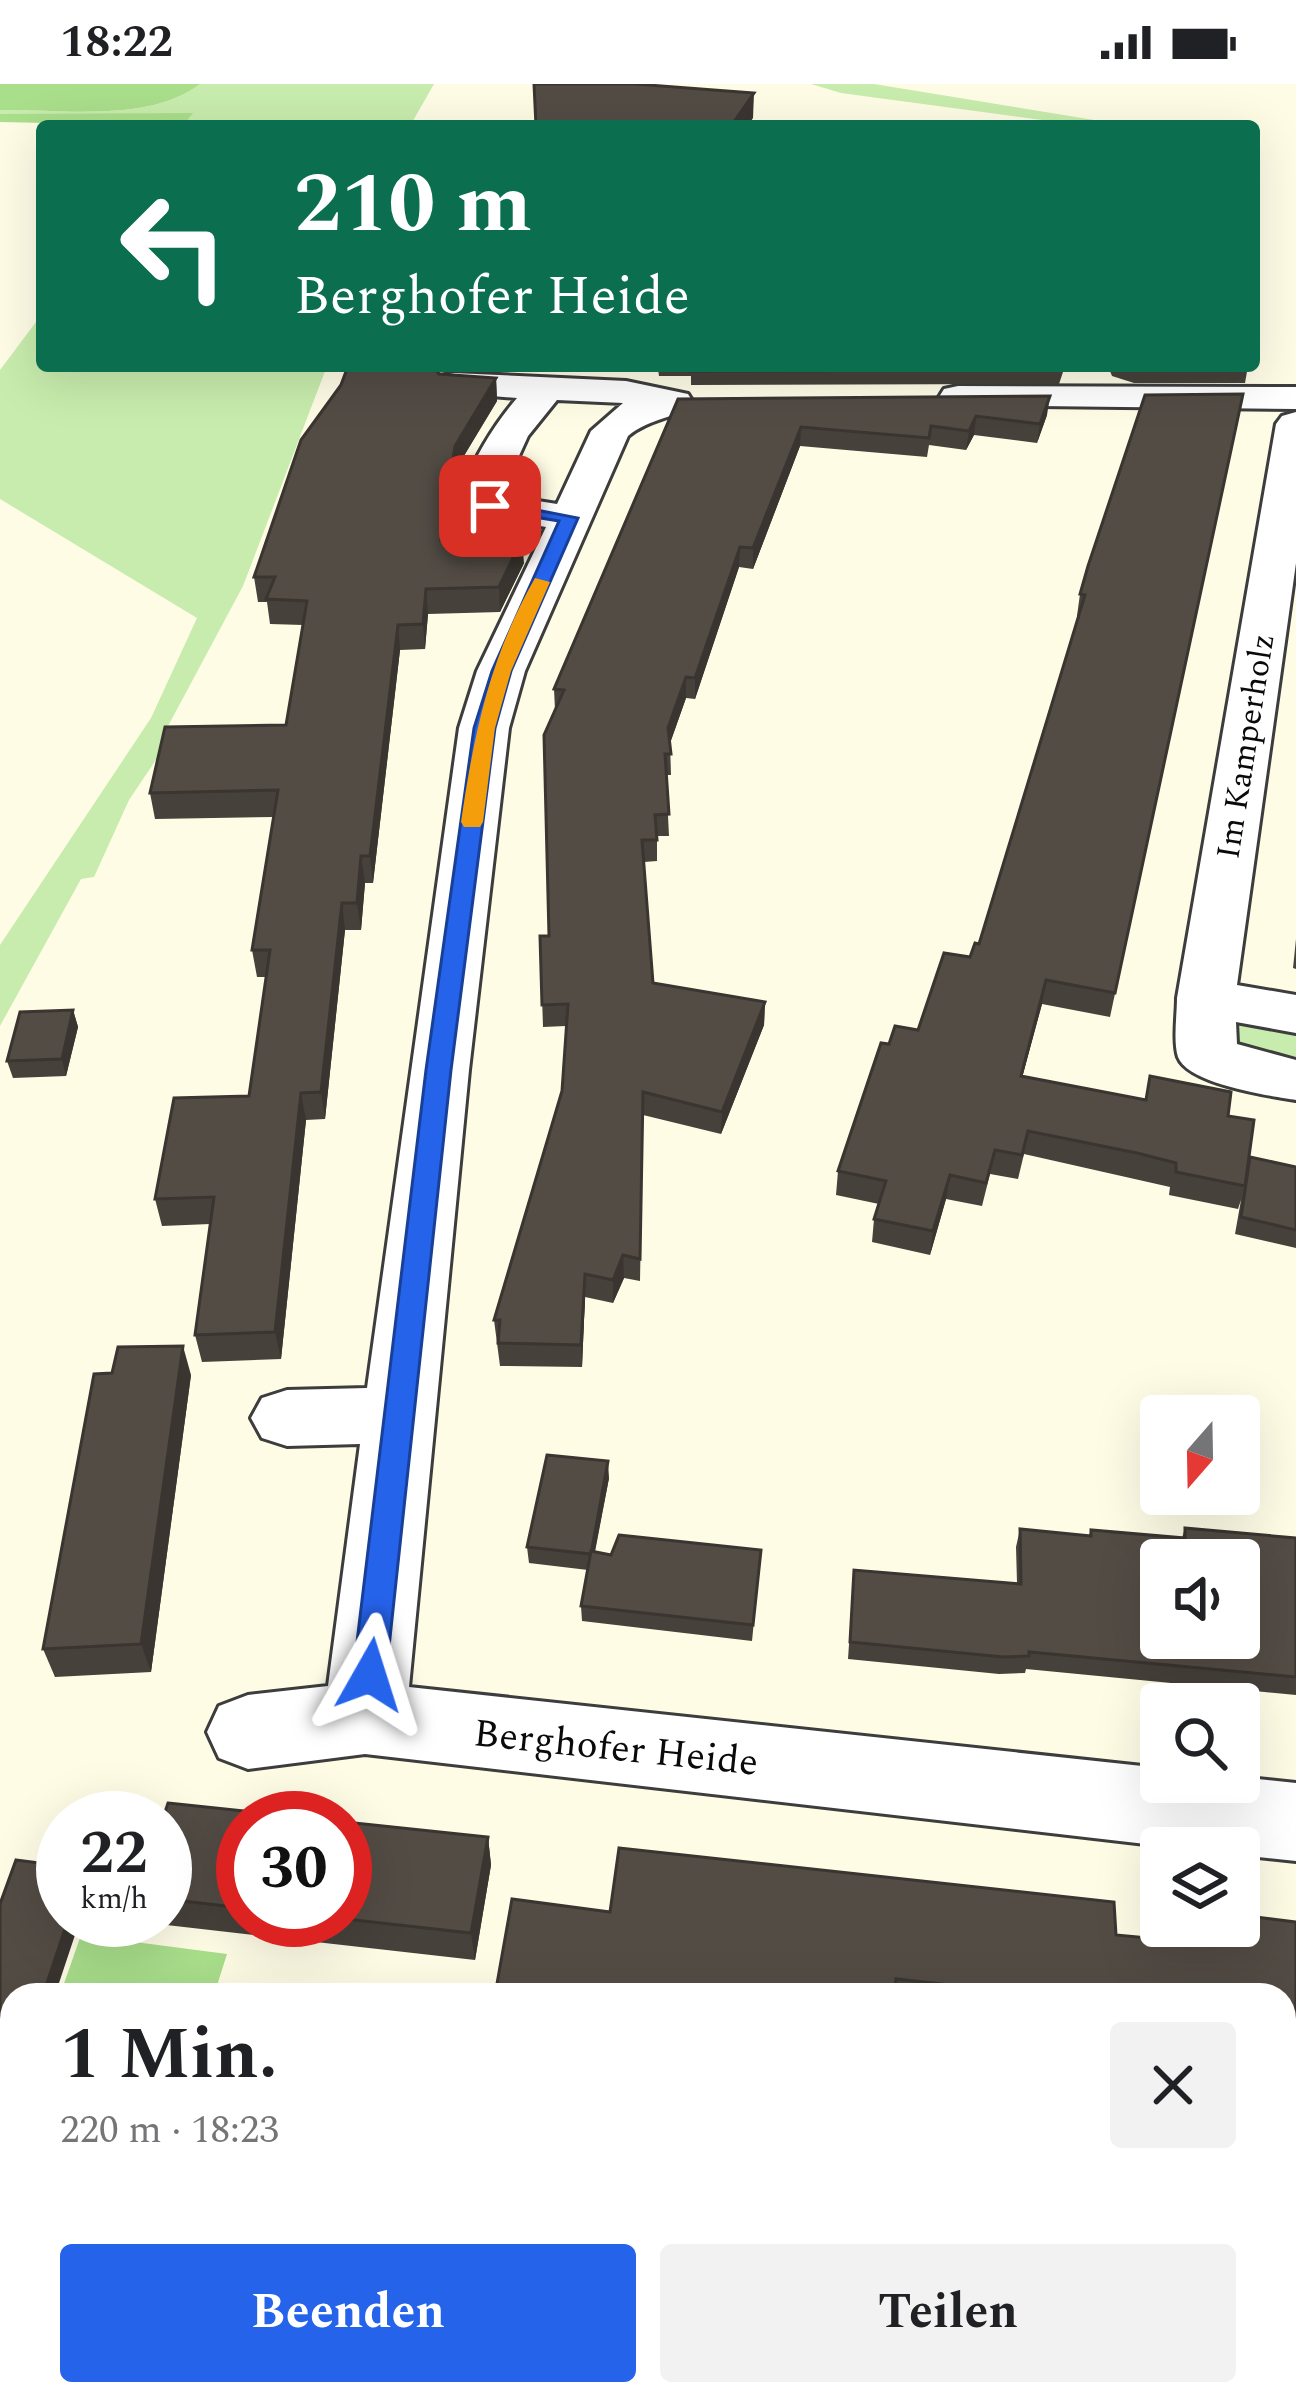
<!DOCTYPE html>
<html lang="de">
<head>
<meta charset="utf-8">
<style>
	:root { --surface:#fff; --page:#f2f2f2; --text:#202124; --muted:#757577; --accent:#2563eb }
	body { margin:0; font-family:Spectral,serif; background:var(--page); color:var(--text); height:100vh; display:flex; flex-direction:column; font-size:45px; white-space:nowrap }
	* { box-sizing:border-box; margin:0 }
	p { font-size:39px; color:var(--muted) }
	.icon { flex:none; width:66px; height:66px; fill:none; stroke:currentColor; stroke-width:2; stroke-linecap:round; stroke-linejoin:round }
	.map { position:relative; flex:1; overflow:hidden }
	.details { position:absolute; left:0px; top:1899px; width:1296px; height:423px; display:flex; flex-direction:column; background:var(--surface); border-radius:36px 36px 0 0; box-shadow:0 12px 48px #0002 }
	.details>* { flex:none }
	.hud { position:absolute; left:36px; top:36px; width:1224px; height:252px; border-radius:12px; box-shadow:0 12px 48px #0002; background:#0b6e4f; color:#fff; overflow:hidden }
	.needle { width:78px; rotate:200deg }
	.tools { position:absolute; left:1140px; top:1311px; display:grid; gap:24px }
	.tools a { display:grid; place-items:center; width:120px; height:120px; border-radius:12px; background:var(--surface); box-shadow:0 12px 48px #0002; font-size:60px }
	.speed { position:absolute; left:36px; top:1707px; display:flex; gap:24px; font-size:60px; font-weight:700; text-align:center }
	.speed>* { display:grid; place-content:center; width:156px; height:156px; border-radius:50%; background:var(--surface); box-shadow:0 12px 48px #0002; line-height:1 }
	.speed small { font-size:30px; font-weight:400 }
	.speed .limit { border:18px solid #d22; background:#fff; color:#111 }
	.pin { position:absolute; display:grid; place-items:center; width:102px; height:102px; color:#fff; margin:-51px; border-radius:24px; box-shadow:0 6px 18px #0006 }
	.me { position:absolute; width:132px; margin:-66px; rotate:6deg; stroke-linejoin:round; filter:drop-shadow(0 0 9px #0008) }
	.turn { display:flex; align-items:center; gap:42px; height:252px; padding:0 60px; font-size:54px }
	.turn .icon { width:156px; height:156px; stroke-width:2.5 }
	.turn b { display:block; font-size:84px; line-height:102px }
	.round { display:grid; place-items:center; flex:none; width:126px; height:126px; border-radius:12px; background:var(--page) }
	.summary { display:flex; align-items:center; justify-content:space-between; height:204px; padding:0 60px }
	h1 { font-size:72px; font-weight:700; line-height:90px }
	.cta { display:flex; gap:24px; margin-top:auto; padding:24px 60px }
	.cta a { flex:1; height:138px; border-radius:12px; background:var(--accent); color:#fff; font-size:48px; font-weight:700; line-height:138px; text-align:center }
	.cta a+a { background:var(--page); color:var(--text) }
	.status { display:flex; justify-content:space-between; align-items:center; height:84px; padding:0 60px; background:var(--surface); direction:ltr }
	.status svg { height:33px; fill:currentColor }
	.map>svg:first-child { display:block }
</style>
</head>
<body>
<div class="status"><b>18:22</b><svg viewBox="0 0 49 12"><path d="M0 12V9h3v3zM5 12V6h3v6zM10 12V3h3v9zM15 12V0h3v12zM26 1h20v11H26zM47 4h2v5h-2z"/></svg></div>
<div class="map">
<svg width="1296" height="2321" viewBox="0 0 1296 2321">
	<rect width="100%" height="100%" fill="#fffce6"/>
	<g fill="#c8ecad">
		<path d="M200 0H434L410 42H183L192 30H0V26C63 25 149 39 200 0Z"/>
		<path d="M811 0H874L1131 42H1057V38L841 9Z"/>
		<path d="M42 230V282H327L243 502 167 644 176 646 129 716 94 793 81 795 0 942V861L151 634 197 534 0 415V286Z"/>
		<path d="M1250 932 1296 941V987L1270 982 1229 956 1234 939Z"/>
	</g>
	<g fill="#a9de8b">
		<path d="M0 0H200C149 39 62 25 0 26Z"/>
		<path d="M193 29 183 42 0 38V30Z"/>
		<path d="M81 1851 227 1870 214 1911H60Z"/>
		<path d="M12 2052V2310H96L93 2321H0V2087Z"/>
	</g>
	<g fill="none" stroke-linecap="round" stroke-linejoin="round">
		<defs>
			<g id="minor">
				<path d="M454 289 626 297 688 310 693 318C680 334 649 334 628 352L525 587 509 644 469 986 409 1603 1161 1684V1698H1239V1693L1296 1699V1777L1239 1771V1764H1180L365 1670 248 1685 219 1674 207 1648 219 1622 248 1611 328 1602 360 1360 287 1362 262 1354 251 1334 262 1314 287 1306 367 1304 459 644 477 587 546 443 476 431 461 407C475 373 493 342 517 314L441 308 435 300 441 292ZM557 316 623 319 591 347 557 420 506 412 503 407 528 352Z"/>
				<path d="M958 302 1296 303V325L944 321 939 313 944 305Z"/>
				<path d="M1296 328V479L1237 901 1296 911V949L1236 938 1237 960 1296 976V1016C1270 1012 1188 1000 1178 973 1173 957 1177 931 1177 914L1276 340 1282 332Z"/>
			</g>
		</defs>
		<use href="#minor" stroke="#3d3d3d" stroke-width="6"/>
		<use href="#minor" fill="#fff" fill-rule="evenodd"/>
	</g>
	<g fill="#47413b">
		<path d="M348 282H519L515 287 453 285 438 289 496 294 497 317 456 385 446 456 524 479 500 528 428 530 425 565 400 566 373 799H365L361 846H345L325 1035 306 1036 281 1275 202 1278 195 1251 210 1140 162 1142 155 1115 249 1012 266 893H257L252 866 273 733 155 735 150 709 286 641 303 541 270 540 267 518H258L254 493Z"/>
		<path d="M547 282H1065L1059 300 691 301V292H659L658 285 547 287Z"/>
		<path d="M1108 282H1248L1245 299H1134L1112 292Z"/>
		<path d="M1243 310 1110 933 1042 920 1022 993 1145 1016 1150 992 1228 1032 1248 1080 1296 1083V1164L1235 1150 1241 1116 1238 1125 1169 1111 1170 1103 1024 1070 1018 1095 990 1090 982 1122 946 1115 930 1171 872 1158 874 1135 879 1120 836 1111 838 1087 889 960 918 946 979 860 1079 532H1077L1080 510Z"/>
		<path d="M678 315 1047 331 1037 359 974 351 966 366 929 361 927 373 800 362 753 485 739 483 695 615 686 614 670 659 671 691H666L669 752H657V777L644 778 653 899 765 918 764 941 721 1050 643 1031 640 1197 624 1194 613 1219 585 1213 582 1283 500 1282 494 1236 562 1007 566 942 543 943 540 852H549L555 626 554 605Z"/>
		<path d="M1296 855V885L1293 884Z"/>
		<path d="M73 926 78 943 66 992 13 994 7 977Z"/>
		<path d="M191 1291 151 1588 55 1593 43 1565Z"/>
		<path d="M609 1394 595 1468 611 1471 761 1466 752 1557 582 1537 581 1522 588 1486 529 1479 527 1463Z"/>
		<path d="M1185 1444 1296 1454V1611L1026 1585 1025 1589 999 1590 848 1575 854 1486 1017 1499 1016 1463 1020 1445 1089 1451 1091 1446 1182 1454Z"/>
		<path d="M165 1734H243V1836H345V1738L488 1753 491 1781 475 1876 149 1839 148 1836H165Z"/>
		<path d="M0 1820 12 1911V1979L0 1977Z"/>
		<path d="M610 1828 1116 1851 1213 1860 1212 1848 1215 1842 1296 1838V2015L1284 2013V1911H495Z"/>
	</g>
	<g fill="#3a3530">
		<path d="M754 9 753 34 748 42H731Z"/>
		<path d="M429 282H453V285L437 289Z"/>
		<path d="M496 294 497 317 456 385 443 481 441 456 455 362Z"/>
		<path d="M1050 312 1047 331 1037 359 1040 340Z"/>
		<path d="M976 332 974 351 966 366 969 347Z"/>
		<path d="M801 343 800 362 753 485V464Z"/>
		<path d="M522 455 524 479 500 528 499 503Z"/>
		<path d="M740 463 739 483 695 615V594Z"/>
		<path d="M426 505 428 530 425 565 423 540Z"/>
		<path d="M398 541 400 566 373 799 370 772Z"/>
		<path d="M686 593V614L668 665V644Z"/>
		<path d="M361 772 365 799 361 846 357 819Z"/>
		<path d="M342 819 345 846 325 1035 321 1008Z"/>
		<path d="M1046 896 1042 920 1016 1016 1021 992Z"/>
		<path d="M765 918 764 941 721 1050 722 1028Z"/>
		<path d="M73 926 78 943 66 992 62 975Z"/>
		<path d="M301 1009 306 1036 281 1275 275 1248Z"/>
		<path d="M950 1091 946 1115 930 1171 933 1147Z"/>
		<path d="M623 1171 624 1194 613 1219V1196Z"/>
		<path d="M585 1190V1213L582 1283 581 1261Z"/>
		<path d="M183 1262 191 1291 151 1588 141 1560Z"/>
		<path d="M608 1377 609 1394 591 1486V1470Z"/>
		<path d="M488 1753 491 1781 475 1876 471 1849Z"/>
		<path d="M68 1836H80L55 1911H43Z"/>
	</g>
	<g fill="#534c45" stroke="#3a3530" stroke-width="3" fill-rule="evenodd">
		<path d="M534 0H635L754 9 731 42H536Z"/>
		<path d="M348 282H433L439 290 496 294 455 362 441 456 522 455 499 503 426 505 423 540 398 541 370 772H361L357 819H342L321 1008 301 1009 275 1248 195 1251 214 1113 155 1115 174 1014 249 1012 270 866H252L278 706 150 709 165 643 286 641 307 517 266 515 275 493H254L301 356 341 301Z"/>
		<path d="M694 282H1062L1061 286 691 287Z"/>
		<path d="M1126 282H1248V285H1136Z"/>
		<path d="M1243 310 1115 909 1046 896 1021 992 1146 1016 1150 992 1231 1008 1228 1032 1254 1036 1245 1102 1176 1088V1079L1137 1069 1028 1047 1022 1071 995 1066 986 1099 950 1091 933 1147 874 1135 886 1097 838 1087 881 959 889 960 895 942 918 946 944 869 970 873 975 859 979 860 1085 511 1080 510 1088 482 1145 311Z"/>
		<path d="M1050 312 1040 340 976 332 969 347 931 342 929 354 801 343 753 464 740 463 695 594 686 593 668 644 671 670H665L669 730 655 731 657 756H642L653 899 765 918 722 1028 643 1008 640 1175 623 1171 613 1196 585 1190 581 1261 498 1259 500 1236H494L562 1007 568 920 542 921 540 852H549L544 651 564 606 554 605 678 315Z"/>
		<path d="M73 926 62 975 7 977 20 928Z"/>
		<path d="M1250 1073 1296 1083V1146L1241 1133Z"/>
		<path d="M183 1262 141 1560 43 1565 94 1290 112 1289 118 1263Z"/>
		<path d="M547 1371 608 1377 591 1470 527 1463Z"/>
		<path d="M1185 1444 1296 1454V1593L1029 1568V1572L1003 1573 850 1558 854 1486 1021 1500 1020 1445 1091 1452V1446L1185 1454ZM1161 1476H1239V1554H1161Z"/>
		<path d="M619 1451 761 1466 753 1541 581 1522 591 1467 611 1471Z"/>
		<path d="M168 1719 310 1734H243V1824L165 1815V1734H163Z"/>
		<path d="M345 1738 488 1753 471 1849 345 1835Z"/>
		<path d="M619 1764 1114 1818 1116 1851 1223 1861 1222 1842H1239V1831L1296 1838V1996L1284 1994V1911H1041L896 1895 894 1911H495L512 1815 610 1828Z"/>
		<path d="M16 1776 63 1782V1836H68L43 1911H12V1966L0 1965V1820Z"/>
	</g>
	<path fill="#2563eb" stroke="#184099" stroke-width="3" d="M490 417 578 434 511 587 495 644 451 986 386 1591 382 1601 370 1605 358 1601 353 1591 426 986 474 644 492 587 559 437 484 425V418Z"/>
	<path fill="#f59e0b" d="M535 494 550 498 511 587 495 644 483 738 480 743H464L461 738C474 649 490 573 535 494Z"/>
	<g text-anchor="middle" stroke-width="12" stroke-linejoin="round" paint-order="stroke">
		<g font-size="33" fill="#0a0a0a" stroke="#fff">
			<text transform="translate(1244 662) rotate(-81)" y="12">Im Kamperholz</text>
		</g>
		<g font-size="39" fill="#0a0a0a" stroke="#fff">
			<text transform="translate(616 1662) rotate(6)" y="14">Berghofer Heide</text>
		</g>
	</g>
</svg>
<div class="tools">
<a><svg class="needle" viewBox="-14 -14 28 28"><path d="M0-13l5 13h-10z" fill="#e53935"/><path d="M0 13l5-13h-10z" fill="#757577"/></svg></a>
<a><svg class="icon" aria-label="sound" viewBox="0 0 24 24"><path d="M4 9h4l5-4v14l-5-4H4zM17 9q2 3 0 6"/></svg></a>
<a><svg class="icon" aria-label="search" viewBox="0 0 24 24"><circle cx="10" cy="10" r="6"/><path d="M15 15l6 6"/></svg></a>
<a><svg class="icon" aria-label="layers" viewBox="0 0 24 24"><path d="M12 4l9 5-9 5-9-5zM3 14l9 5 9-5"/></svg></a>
</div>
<div class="speed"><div>22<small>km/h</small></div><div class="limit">30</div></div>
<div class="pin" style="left:490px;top:422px;background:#d93025"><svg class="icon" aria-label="arrive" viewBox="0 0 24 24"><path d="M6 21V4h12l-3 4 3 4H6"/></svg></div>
<svg class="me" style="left:370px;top:1591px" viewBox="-20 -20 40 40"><path d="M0-17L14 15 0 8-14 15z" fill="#2563eb" stroke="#fff" stroke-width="4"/></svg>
<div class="hud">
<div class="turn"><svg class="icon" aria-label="left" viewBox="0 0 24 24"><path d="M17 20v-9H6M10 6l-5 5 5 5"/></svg><div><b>210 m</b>Berghofer Heide</div></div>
</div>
<section class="details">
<div class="summary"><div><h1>1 Min.</h1><p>220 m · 18:23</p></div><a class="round"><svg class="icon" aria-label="close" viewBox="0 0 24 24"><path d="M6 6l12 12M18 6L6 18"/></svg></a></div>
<div class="cta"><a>Beenden</a><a>Teilen</a></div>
</section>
</div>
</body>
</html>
